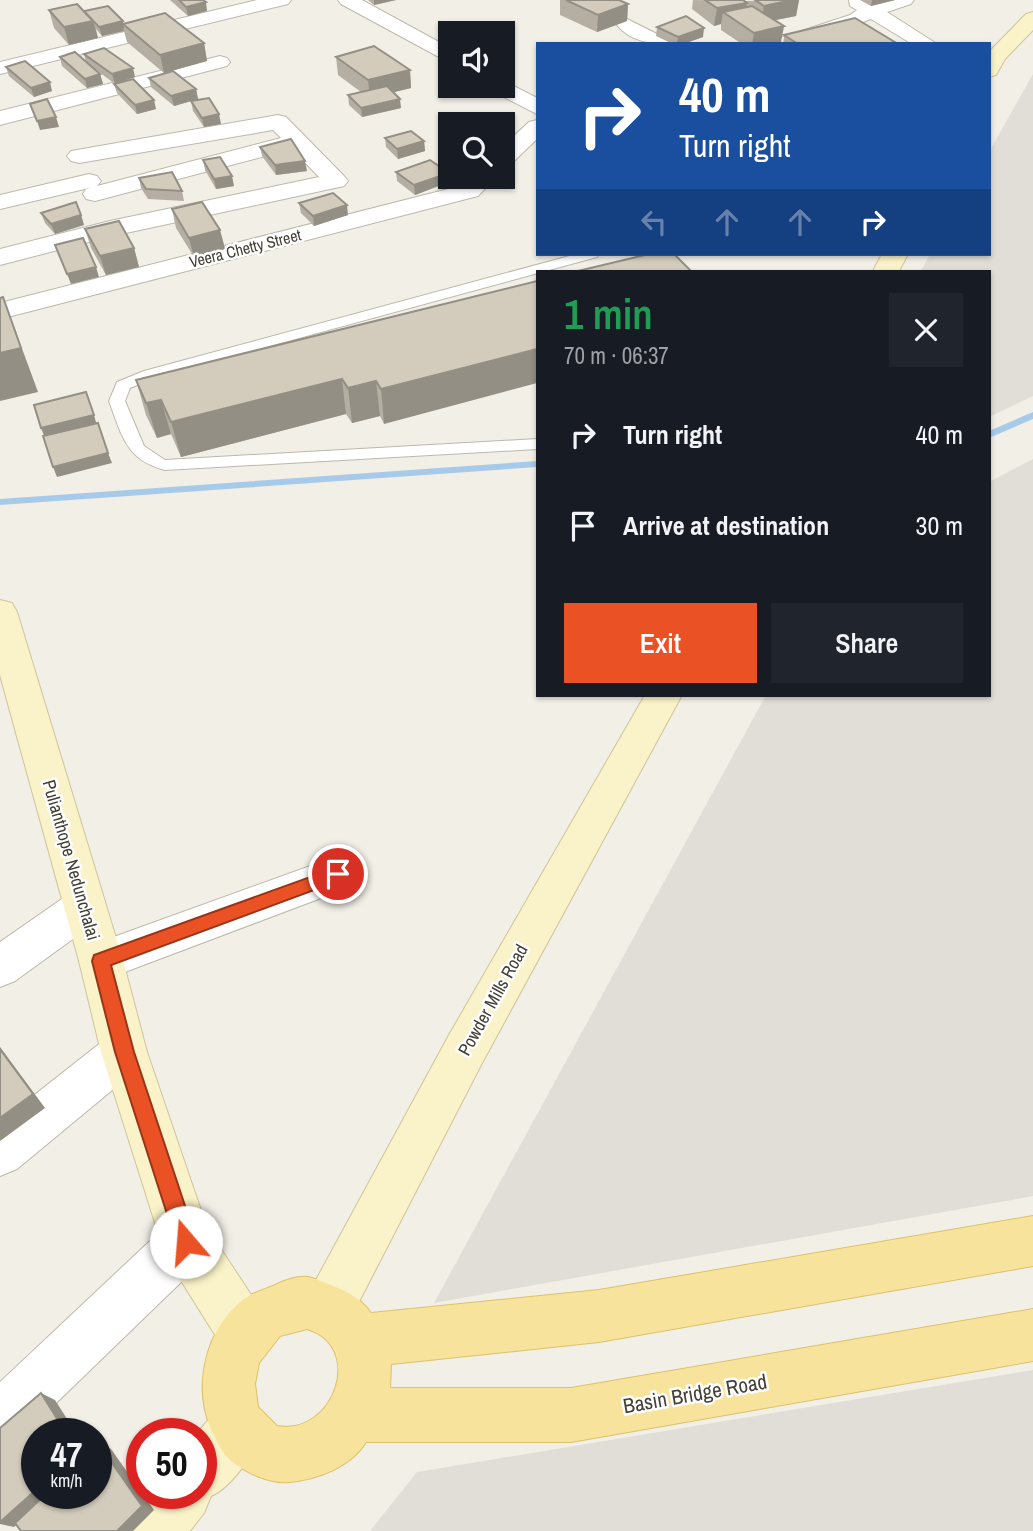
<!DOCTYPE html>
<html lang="en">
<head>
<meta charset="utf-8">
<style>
	:root { --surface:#171b24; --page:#20242c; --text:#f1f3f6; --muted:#9ea1a6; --accent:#ea5226 }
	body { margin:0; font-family:"Archivo Narrow",sans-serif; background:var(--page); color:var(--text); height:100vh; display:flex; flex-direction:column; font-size:26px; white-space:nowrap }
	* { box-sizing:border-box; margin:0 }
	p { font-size:23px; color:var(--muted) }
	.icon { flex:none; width:38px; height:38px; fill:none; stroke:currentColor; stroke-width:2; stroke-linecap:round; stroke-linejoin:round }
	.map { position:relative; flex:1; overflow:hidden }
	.details { position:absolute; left:536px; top:270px; width:455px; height:427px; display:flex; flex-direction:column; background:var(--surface); border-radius:0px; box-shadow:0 2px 5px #0004 }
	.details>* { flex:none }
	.banner { position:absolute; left:536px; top:42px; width:455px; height:214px; border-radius:0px; box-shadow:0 2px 5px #0004; background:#1a4fa0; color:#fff; overflow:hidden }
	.controls { position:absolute; left:438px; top:21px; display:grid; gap:14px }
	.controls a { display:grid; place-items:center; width:77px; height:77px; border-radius:0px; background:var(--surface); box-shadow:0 2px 5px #0004; font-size:35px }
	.speed { position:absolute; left:21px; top:1418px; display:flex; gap:14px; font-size:35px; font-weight:700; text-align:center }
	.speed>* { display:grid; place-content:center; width:91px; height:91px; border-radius:50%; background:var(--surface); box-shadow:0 2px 5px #0004; line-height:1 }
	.speed small { font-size:18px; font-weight:400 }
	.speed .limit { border:10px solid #d22; background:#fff; color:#111 }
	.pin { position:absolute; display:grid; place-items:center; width:60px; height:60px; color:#fff; margin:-30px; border:4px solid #fff; border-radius:50%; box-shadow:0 2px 7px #0007 }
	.me { position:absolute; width:77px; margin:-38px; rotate:342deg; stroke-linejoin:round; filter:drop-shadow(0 0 5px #0008) }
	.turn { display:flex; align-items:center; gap:24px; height:147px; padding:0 28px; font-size:32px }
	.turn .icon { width:91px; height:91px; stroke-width:2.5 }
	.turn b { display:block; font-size:49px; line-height:60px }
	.lanes { display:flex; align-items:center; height:66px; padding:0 28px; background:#0003; justify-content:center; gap:35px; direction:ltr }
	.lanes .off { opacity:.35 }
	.round { display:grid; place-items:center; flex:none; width:74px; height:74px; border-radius:0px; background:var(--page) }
	.overview { display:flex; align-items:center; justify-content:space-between; height:119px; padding:0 28px }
	h1 { font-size:42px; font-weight:600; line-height:52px; color:#1e9e55 }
	.primary-button { display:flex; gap:14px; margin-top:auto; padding:14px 28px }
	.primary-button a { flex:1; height:80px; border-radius:0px; background:var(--accent); color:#fff; font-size:28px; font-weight:600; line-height:80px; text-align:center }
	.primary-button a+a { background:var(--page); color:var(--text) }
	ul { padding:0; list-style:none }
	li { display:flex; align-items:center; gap:21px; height:91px; padding:0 28px }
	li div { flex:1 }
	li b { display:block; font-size:26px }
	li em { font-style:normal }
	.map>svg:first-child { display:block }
</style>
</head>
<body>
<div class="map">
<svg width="1033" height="1531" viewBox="0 0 1033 1531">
	<rect width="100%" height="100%" fill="#f2efe7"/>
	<g fill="#e1ded8">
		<path d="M1033 74V396L989 417V271H921L930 254H989V152Z"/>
		<path d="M1033 459V1196L434 1303 766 695H989V482Z"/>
		<path d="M1033 1370V1531H370L417 1472Z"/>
	</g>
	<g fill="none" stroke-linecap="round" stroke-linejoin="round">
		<g fill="#a7caeb" fill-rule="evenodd">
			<path d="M1033 412V419L989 438V431Z"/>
			<path d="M537 461V467L0 505V499Z"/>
		</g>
		<defs>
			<path id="lane" d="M577 254H599L597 257 156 377 130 388 125 401 144 446 165 460 537 439V449L165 470C126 460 122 436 109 401L117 382 144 371Z"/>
			<g id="street">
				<path d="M257 0H291L288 4 0 74V62Z"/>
				<path d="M338 0H362L450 48V63L341 4Z"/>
				<path d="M849 0H867L873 4 884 0H914L911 4 887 12 937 44H912L871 19 802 44H771L774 40 850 15 857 10 850 6Z"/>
				<path d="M627 19 669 40 672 44C652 44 631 42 617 25L620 21Z"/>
				<path d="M220 56 227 58 230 62 227 66 0 125V111Z"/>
				<path d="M502 80 537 98V114L492 91 489 86H502Z"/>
				<path d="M278 115 286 117 344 176 348 181 344 186 112 236 0 265V249L110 221 319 177 292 149 95 201 86 199 83 194 86 189 93 187 0 209V195L89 174 97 176 101 181 97 186 281 138 273 130 79 163 71 161 67 156 71 151Z"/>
				<path d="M537 120V139L510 165 502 167V147L529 122Z"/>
				<path d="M470 177H496L478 196 0 319V303L460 186Z"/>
				<path d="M338 856 353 862 359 874 353 886 101 981 86 975 79 961 86 947Z"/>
				<path d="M84 889 99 894 105 907 99 920 15 981 0 987V942L69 894Z"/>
				<path d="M124 1030 140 1037 147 1052 140 1067 17 1169 0 1176V1122L108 1037Z"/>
				<path d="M186 1217 204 1224 211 1242 204 1260 19 1439 0 1447V1382L168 1224Z"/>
			</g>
			<g id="secondary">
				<path d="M1033 12V30L1005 59 996 75 989 77V52L1026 14Z"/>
				<path d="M882 254H908L899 271H873Z"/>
				<path d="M0 600 12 603 17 612 123 961 147 1052 207 1228 265 1316 272 1335 265 1354 246 1361 227 1354 168 1260 161 1242 101 1052 79 961 0 675Z"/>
				<path d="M645 695H682L481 1065 346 1327 328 1335 310 1327 302 1309 310 1291 449 1035Z"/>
				<path d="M238 1399 257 1408 266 1427C257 1449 233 1487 211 1496L204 1513 190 1531H124L133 1511 147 1493H201V1433H197L219 1408Z"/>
			</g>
			<path id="primary" d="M1033 1216V1266L599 1342 391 1364 390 1388H571L1033 1309V1361L571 1442H366C351 1467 316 1480 289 1482 270 1484 244 1472 230 1460 221 1451 216 1440 211 1429 193 1386 205 1329 244 1299 252 1293 263 1290 273 1286 283 1281 297 1276 308 1277 317 1279 326 1283 333 1286 350 1293 361 1299 371 1313L599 1290ZM307 1329C365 1346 335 1436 277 1426L258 1407 255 1384 259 1363 280 1336Z"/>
		</defs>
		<use href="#lane" stroke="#bdb8aa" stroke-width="2"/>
		<use href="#street" stroke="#bdb8aa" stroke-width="2"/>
		<use href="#secondary" stroke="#cfc499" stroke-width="2"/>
		<use href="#primary" stroke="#dbc26c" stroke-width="2"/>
		<use href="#lane" fill="#fff" fill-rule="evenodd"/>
		<use href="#street" fill="#fff" fill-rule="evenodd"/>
		<use href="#secondary" fill="#faf2c8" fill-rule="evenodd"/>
		<use href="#primary" fill="#f7e39b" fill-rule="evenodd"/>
	</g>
	<g fill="#b5afa3">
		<path d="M170 0H203L207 11 188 16Z"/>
		<path d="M368 0H396L374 5Z"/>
		<path d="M560 0H619L628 4 627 21 597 32 560 15Z"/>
		<path d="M693 0 744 1 799 0 796 16 775 20 781 43 779 44H742L721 30V24L714 26 692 9Z"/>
		<path d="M860 0H895L871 6Z"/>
		<path d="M49 10 84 11 124 24 204 43 207 61 164 73 127 42 124 31 102 36 96 29 98 38 69 45 54 28Z"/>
		<path d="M657 27 703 37 683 44H673L656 36Z"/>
		<path d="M784 35 898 44H783Z"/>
		<path d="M84 54 135 77 115 84 95 69 100 74 103 84 87 88 62 66 60 57 86 62Z"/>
		<path d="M336 57 410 70 411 88 394 92 401 108 362 117 349 105 348 95 361 92 338 75Z"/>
		<path d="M6 67 52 91 34 97 9 76Z"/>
		<path d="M149 78 196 89 198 99 174 106 151 87Z"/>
		<path d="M114 84 156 109 137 114 117 93Z"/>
		<path d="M191 101 221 124 204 127 193 111Z"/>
		<path d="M385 138 424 141 425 151 398 159 386 147Z"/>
		<path d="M260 147 307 171 276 175 262 156Z"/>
		<path d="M203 160 234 186 216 189 205 170Z"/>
		<path d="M396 172 449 173V182L415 195 397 181Z"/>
		<path d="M139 178 182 191 184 201 148 199 141 188Z"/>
		<path d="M299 203 348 215 314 226 301 213Z"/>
		<path d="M172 209 220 230 225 249 194 257 176 228Z"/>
		<path d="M41 213 81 215 84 225 55 234 45 223Z"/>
		<path d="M85 229 134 248 139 267 106 275 91 248Z"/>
		<path d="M537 281 384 424 380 416 352 423 346 414 181 457 171 434 157 438 146 415 136 380Z"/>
	</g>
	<g fill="#948f84">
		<path d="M374 0H396L374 5Z"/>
		<path d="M792 0H799L796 16 761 23 764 6Z"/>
		<path d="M872 0H895L871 6Z"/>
		<path d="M206 2 207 11 188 16 186 7Z"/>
		<path d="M747 3 744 20 723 12 721 24 714 26 717 8Z"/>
		<path d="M628 4 627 21 597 32 598 15Z"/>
		<path d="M93 21 98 38 69 45 64 27Z"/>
		<path d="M123 21 124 31 102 36 99 27Z"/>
		<path d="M784 26 781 43 752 44 754 33Z"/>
		<path d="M704 28 703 37 683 44H677L678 37Z"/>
		<path d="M204 43 207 61 164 73 160 55Z"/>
		<path d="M133 68 135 77 115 84 112 74Z"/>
		<path d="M410 70 411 88 370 98 368 80Z"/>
		<path d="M100 74 103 84 87 88 85 79Z"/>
		<path d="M50 82 52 91 34 97 31 88Z"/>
		<path d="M196 89 198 99 174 106 171 96Z"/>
		<path d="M400 99 401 108 362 117 361 108Z"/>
		<path d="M154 100 156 109 137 114 135 105Z"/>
		<path d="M219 114 221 124 204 127 202 118Z"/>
		<path d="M56 117 59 127 40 130 37 121Z"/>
		<path d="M424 141 425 151 398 159 397 149Z"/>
		<path d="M305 161 307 171 276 175 275 165Z"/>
		<path d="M449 173V182L415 195 414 185Z"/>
		<path d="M232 176 234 186 216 189 214 179Z"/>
		<path d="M347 205 348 215 314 226 313 216Z"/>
		<path d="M81 215 84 225 55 234 51 224Z"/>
		<path d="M220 230 225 249 194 257 189 238Z"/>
		<path d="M134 248 139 267 106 275 100 256Z"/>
		<path d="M96 267 99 277 71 284 67 274Z"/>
		<path d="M3 297 38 392 0 401V353Z"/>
		<path d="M537 349V383L384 424 381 389Z"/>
		<path d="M342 379 346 414 181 457 171 422Z"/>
		<path d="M376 381 380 416 352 423 348 388Z"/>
		<path d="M161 400 171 434 157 438 146 403Z"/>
		<path d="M94 415 97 426 45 438 41 428Z"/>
		<path d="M108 453 112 463 57 477 53 467Z"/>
		<path d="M0 1047 45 1108 0 1141Z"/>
		<path d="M41 1393 55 1400 76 1433H66Z"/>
		<path d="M98 1443 111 1449 154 1510 133 1531H117Z"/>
		<path d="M37 1489V1493H52L14 1527 0 1524V1522Z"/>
	</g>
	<g fill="#d3ccbd" stroke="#948f84" stroke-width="2">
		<path d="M179 0H203L206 2 186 7Z"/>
		<path d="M566 0H619L628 4 598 15Z"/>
		<path d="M705 0H743L747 3 717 8Z"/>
		<path d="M755 0H792L764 6Z"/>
		<path d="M77 4 93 21 64 27 49 10Z"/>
		<path d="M108 6 123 21 99 27 84 11Z"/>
		<path d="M752 6 784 26 754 33 723 12Z"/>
		<path d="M165 13 204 43 160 55 123 24Z"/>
		<path d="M686 16 704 28 678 37 657 27Z"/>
		<path d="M855 18 898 44H798L784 35Z"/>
		<path d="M374 46 410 70 368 80 336 57Z"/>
		<path d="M104 48 133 68 112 74 84 54Z"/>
		<path d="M75 52 100 74 85 79 60 57Z"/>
		<path d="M25 61 50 82 31 88 6 67Z"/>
		<path d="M173 71 196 89 171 96 149 78Z"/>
		<path d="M133 79 154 100 135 105 114 84Z"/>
		<path d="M387 86 400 99 361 108 348 95Z"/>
		<path d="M209 98 219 114 202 118 191 101Z"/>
		<path d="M47 99 56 117 37 121 30 104Z"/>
		<path d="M411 131 424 141 397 149 385 138Z"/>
		<path d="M291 139 305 161 275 165 260 147Z"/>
		<path d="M220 157 232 176 214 179 203 160Z"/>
		<path d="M430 160 449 173 414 185 396 172Z"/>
		<path d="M172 172 182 191 146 189 139 178Z"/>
		<path d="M333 193 347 205 313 216 299 203Z"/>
		<path d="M76 202 81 215 51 224 41 213Z"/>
		<path d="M202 202 220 230 189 238 172 209Z"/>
		<path d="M119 221 134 248 100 256 85 229Z"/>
		<path d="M83 238 96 267 67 274 55 245Z"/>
		<path d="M649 254H674L691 271H578Z"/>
		<path d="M537 281V349L381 389 376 381 348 388 342 379 171 422 161 400 146 403 136 380Z"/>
		<path d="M3 297 21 348 0 353V298Z"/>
		<path d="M86 392 94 415 41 428 34 405Z"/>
		<path d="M98 423 108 453 53 467 43 436Z"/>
		<path d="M0 1049 33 1094 0 1118Z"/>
		<path d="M41 1393 66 1433H37V1489L0 1522V1428Z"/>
		<path d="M98 1443 142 1506 117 1531H21L15 1523 47 1493H96V1445Z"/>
	</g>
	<path fill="#ea5226" stroke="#983519" stroke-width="2" d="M338 867 344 869 347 874 344 879 111 965 134 1052 197 1242 194 1250 186 1253 179 1250 176 1242 115 1052 92 961 94 955Z"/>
	<g text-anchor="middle" stroke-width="5" stroke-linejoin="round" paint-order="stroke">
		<g font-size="16" fill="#454036" stroke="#fff">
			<text transform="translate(245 248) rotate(-14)" y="6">Veera Chetty Street</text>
		</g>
		<g font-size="18" fill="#454036" stroke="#fff">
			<text transform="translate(71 860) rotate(74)" y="6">Pulianthope Nedunchalai</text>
			<text transform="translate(493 1000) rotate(-61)" y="6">Powder Mills Road</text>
		</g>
		<g font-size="21" fill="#454036" stroke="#fff">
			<text transform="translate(695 1394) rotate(-10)" y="7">Basin Bridge Road</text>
		</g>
	</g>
</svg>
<div class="controls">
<a><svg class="icon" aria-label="sound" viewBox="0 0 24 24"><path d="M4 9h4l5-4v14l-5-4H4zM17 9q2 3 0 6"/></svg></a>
<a><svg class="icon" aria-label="search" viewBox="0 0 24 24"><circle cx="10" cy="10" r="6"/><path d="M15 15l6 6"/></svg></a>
</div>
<div class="speed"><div>47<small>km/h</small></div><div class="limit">50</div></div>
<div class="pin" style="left:338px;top:874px;background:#d93025"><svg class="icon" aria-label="arrive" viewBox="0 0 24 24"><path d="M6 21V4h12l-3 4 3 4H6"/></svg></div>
<svg class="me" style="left:186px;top:1242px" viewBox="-20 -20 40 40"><circle r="19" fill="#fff"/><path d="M0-13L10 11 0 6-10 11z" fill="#ea5226"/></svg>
<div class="banner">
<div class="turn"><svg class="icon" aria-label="right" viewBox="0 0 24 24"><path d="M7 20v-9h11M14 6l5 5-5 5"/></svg><div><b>40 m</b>Turn right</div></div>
<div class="lanes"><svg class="icon off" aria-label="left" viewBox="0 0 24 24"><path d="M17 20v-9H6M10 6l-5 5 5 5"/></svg><svg class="icon off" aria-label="ahead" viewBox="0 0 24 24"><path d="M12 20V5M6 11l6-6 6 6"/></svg><svg class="icon off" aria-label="ahead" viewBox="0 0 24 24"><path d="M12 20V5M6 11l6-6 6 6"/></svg><svg class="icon" aria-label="right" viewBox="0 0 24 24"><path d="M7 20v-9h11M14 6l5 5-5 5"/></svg></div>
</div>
<section class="details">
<div class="overview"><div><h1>1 min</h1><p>70 m · 06:37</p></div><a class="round"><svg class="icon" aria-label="close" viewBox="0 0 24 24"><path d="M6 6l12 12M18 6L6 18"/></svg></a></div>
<ul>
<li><svg class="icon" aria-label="right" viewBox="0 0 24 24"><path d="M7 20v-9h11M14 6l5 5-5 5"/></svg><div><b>Turn right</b></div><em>40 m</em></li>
<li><svg class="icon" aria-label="arrive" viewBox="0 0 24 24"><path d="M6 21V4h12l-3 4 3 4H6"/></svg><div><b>Arrive at destination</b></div><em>30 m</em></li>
</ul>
<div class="primary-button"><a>Exit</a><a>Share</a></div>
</section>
</div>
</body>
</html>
